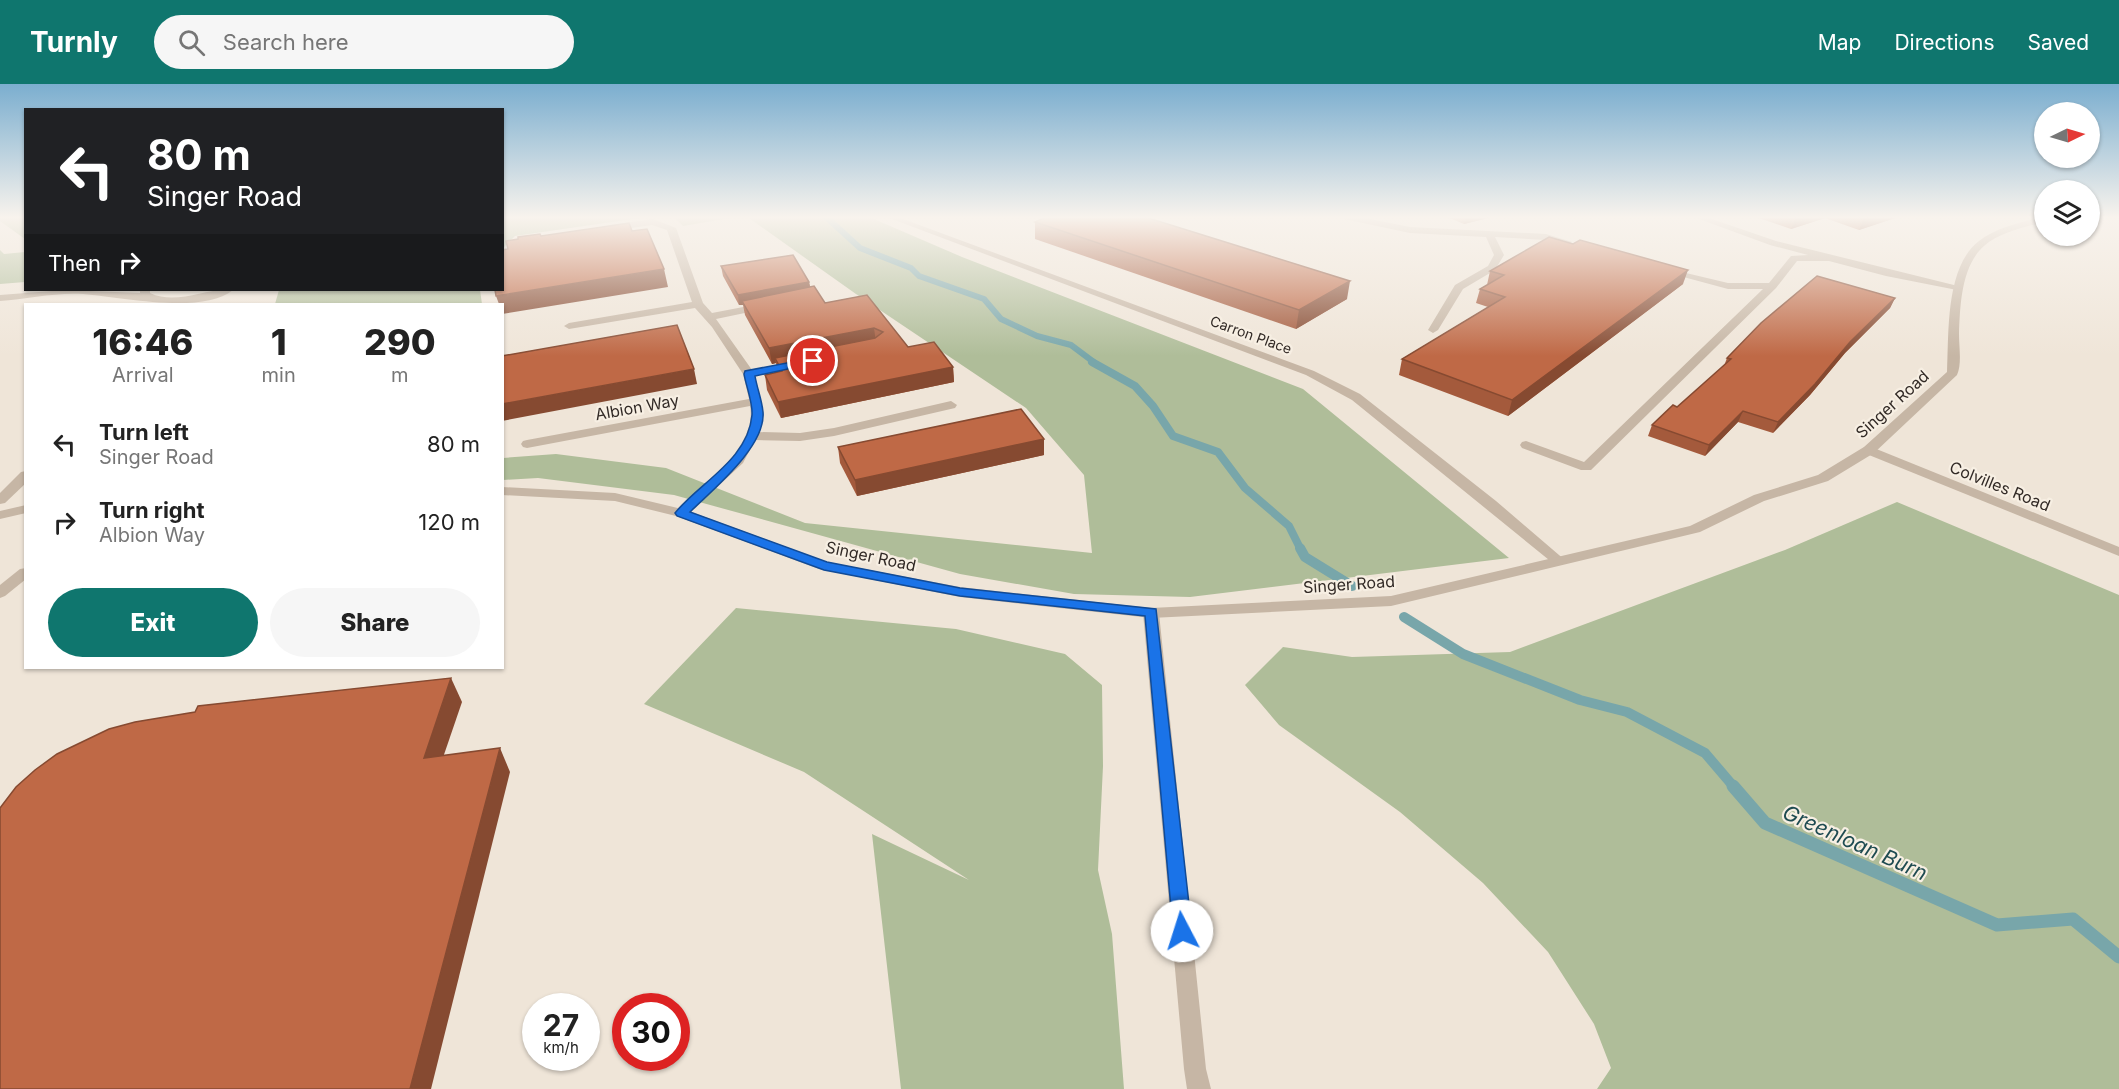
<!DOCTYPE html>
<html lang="en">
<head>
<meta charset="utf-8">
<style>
	:root { --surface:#fff; --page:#f6f6f6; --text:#222; --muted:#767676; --accent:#0f766e }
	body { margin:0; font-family:Inter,sans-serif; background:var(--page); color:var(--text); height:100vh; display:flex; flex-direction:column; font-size:22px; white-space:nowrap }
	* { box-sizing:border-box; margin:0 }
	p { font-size:20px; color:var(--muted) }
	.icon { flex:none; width:33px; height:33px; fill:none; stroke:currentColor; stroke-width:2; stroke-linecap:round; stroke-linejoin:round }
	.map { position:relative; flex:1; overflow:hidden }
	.details { position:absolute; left:24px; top:219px; width:480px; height:366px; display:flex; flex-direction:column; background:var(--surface); border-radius:0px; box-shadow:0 2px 4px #0004 }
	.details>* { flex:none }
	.banner { position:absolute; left:24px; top:24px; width:480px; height:183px; border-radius:0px; box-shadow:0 2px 4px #0004; background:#202124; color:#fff; overflow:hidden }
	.needle { width:39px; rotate:85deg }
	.buttons { position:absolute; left:2034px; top:18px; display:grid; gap:12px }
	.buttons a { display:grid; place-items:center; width:66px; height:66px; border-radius:50%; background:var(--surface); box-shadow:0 2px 4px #0004; font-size:30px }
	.speed { position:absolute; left:522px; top:909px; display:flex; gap:12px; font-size:30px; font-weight:700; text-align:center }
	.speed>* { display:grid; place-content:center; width:78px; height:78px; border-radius:50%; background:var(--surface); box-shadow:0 2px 4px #0004; line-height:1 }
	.speed small { font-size:15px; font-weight:400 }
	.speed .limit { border:9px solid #d22; background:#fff; color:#111 }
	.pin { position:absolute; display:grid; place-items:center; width:51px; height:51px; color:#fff; margin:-26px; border:3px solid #fff; border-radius:50%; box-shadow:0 2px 6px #0007 }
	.me { position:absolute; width:66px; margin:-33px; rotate:355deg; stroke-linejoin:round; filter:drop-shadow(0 0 4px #0008) }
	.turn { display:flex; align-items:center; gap:21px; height:126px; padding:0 24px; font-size:27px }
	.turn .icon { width:78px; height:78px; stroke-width:2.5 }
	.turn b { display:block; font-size:42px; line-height:51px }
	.then { display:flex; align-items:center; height:57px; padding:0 24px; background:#0003; gap:12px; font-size:22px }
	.eta { display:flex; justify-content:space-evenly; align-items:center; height:102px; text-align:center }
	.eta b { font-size:36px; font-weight:800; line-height:42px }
	.action { display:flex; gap:12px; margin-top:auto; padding:12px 24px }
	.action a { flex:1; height:69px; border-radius:36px; background:var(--accent); color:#fff; font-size:24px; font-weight:800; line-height:69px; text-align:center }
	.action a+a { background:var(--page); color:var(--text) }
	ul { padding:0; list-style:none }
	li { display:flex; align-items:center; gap:18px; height:78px; padding:0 24px }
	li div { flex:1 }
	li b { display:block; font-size:22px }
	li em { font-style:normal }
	header { display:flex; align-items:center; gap:36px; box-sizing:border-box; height:84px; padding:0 30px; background:var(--accent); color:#fff }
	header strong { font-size:28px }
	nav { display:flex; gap:33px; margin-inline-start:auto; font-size:21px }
	.search { width:420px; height:54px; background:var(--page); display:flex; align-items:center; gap:15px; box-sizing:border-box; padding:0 21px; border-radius:33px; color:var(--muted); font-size:22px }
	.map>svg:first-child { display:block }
</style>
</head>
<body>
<header>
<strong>Turnly</strong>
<div class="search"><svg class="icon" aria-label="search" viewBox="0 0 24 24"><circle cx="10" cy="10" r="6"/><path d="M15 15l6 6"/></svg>Search here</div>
<nav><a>Map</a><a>Directions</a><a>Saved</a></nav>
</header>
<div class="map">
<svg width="2119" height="1005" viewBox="0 0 2119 1005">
	<rect width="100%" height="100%" fill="#efe5d8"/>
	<g fill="#afbd99">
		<path d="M0 132H25V155L0 137Z"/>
		<path d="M509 132H653L515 152 503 164V133Z"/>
		<path d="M673 132H742L683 142Z"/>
		<path d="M746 132H867L962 173 1303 305 1509 474 1190 513 1074 510 960 490 674 411 538 394 503 396V374L556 370 666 384 805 439 1092 469 1084 391 1026 324 856 210Z"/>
		<path d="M0 166 4 170 25 168V198L0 200Z"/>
		<path d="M279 206H480L482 220H275Z"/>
		<path d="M1897 418 2119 511V1005H1597L1611 984 1594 940 1548 868 1483 799 1400 728 1279 641 1245 601 1283 563 1352 573 1510 568 1785 466Z"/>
		<path d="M736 524 956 545 1065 570 1102 601 1103 682 1098 786 1112 850 1124 1005H901L872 750 969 796 804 688 644 620Z"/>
	</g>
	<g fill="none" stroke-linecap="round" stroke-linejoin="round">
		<path stroke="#78a6aa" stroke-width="6" d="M825 132 860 164 911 184 919 192 984 215 1001 235 1037 252 1071 261 1095 279"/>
		<path stroke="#78a6aa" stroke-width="8" d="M1092 278 1135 302 1153 322 1173 352 1218 368 1245 404 1289 442 1301 466"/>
		<g stroke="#78a6aa" stroke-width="10">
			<path d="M1300 464 1305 473 1352 502"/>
			<path d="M1404 533 1463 570 1580 616 1627 628 1705 669 1734 703"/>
		</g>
		<path stroke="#78a6aa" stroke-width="13" d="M1733 702 1765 739 1997 841 2073 835 2119 873"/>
		<g fill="#c6b6a5" fill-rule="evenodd">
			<path d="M884 132H895L1314 287 1360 310 1496 417 1566 477 1564 480H1554L1352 316 1306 291Z"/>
			<path d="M1340 132H1355L1410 143 1546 150 1572 158 1567 161 1546 156 1495 153 1504 171 1495 186 1463 205 1438 246 1433 249 1428 246 1455 201 1488 182 1494 171 1486 153 1410 149 1344 135Z"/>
			<path d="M1691 132H1703L1776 157 1962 203 1957 206 1886 192 1829 177H1797L1776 204 1591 386H1581L1522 364 1520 361 1522 358 1526 357 1584 378 1763 205H1728L1665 188V184L1728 199H1769L1791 172 1808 171 1770 161Z"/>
			<path d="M653 135 676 144 703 219 712 229 764 219 769 222 764 225 716 235 752 286 797 277 803 280 801 282 755 292 764 331 758 348 800 349 834 344 951 317 957 321 955 324 834 352 800 357 755 356 743 379 686 432H676L674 429 676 426C702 403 758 362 750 322L527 364 523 363 521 360 523 357 527 356 749 315 743 290 712 243 695 224 569 245 564 242 569 239 692 218 667 146 652 141 610 147 605 144 610 141Z"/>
			<path d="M1869 362 2119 463V472L1864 369 1863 366 1864 363Z"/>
			<path d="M1151 524 1159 529 1206 985 1211 1005H1187L1184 985 1143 529Z"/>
		</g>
		<g fill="#c6b6a5" fill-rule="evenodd">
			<path d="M2044 132V138C2025 143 2000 148 1984 162 1961 182 1960 223 1959 250 1959 263 1962 280 1957 291L1874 369 1828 397 1764 417 1700 448 1391 522 1151 534 960 513 819 485 676 432 615 417 502 411V403L615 409 686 426 827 478 960 503 1151 524 1391 512 1690 442 1754 411 1818 391 1864 363 1947 288C1949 250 1945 183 1979 157 1997 143 2023 138 2044 132Z"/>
			<path d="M65 206 140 209V206H150V209C178 222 205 203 233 206 202 231 122 213 83 210 58 208 26 215 0 217V211Z"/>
			<path d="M26 387V399L5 419 0 420V409L21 388Z"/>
			<path d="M26 421V429L0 435V427Z"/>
			<path d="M26 484V495L5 512 0 514V501L20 485Z"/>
		</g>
	</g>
	<g fill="#a45a3c">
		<path d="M1445 132H1496L1464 140Z"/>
		<path d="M1753 132H1899L1898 133 1859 146 1825 134 1791 145Z"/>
		<path d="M1035 138 1347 215 1296 245 1035 155Z"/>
		<path d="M721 182 809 198 810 203 825 219 867 211 908 263 953 283 954 298 781 334 767 306 765 291 777 288 776 279 772 280 745 231 743 221H739L723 192Z"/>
		<path d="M1490 187 1683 200 1508 332 1399 291 1402 275 1488 223 1476 219 1480 205 1487 201Z"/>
		<path d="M1895 214 1890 224 1845 269 1810 311 1773 349 1738 338 1705 372 1648 352 1652 341 1677 323 1724 282 1727 274Z"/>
		<path d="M1044 355V371L857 412 840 379 838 363Z"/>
	</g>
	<g fill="#864a31">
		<path d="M1466 132H1496L1464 140Z"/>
		<path d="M1802 132H1826L1825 134 1791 145 1796 134Z"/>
		<path d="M1873 132H1899L1898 133 1859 146 1864 134Z"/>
		<path d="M664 185 668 203 502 230V220H499L496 212Z"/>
		<path d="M1688 186 1683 200 1508 332 1512 316Z"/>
		<path d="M1350 197 1347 215 1296 245 1299 226Z"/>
		<path d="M809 198 811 207 742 217 743 221H739L738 211Z"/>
		<path d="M1895 214 1890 224 1845 269 1810 311 1773 349 1778 338 1850 258Z"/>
		<path d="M874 244 876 259 775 274 776 279 772 280 769 264Z"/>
		<path d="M953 283 954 298 781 334 778 318Z"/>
		<path d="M694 285 697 300 502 337V320Z"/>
		<path d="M1743 327 1738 338 1705 372 1709 361Z"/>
		<path d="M1044 355V371L857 412 855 396Z"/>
		<path d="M451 594 462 618 435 697 424 674Z"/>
		<path d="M500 664 510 688 431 1005H410Z"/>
	</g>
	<g fill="#bf6946" stroke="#864a31" stroke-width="1.5">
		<path d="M1049 132H1142L1350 197 1299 226 1035 138Z"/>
		<path d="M1790 132H1802L1796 134Z"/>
		<path d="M1855 132H1873L1864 134Z"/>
		<path d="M629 139 632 147 647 145 664 185 496 212 495 206H502V166L508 165 506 157 518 155V153L540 150 541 152Z"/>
		<path d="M1549 153 1573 160 1580 156 1688 186 1512 316 1402 275 1505 213 1480 205 1504 191 1490 187Z"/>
		<path d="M793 171 809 198 738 211 721 182Z"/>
		<path d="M1817 192 1895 214 1850 258 1815 300 1778 338 1743 327 1709 361 1652 341 1673 321 1677 323 1731 275 1727 274 1761 239Z"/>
		<path d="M814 202 825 219 867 211 908 263 934 258 953 283 778 318 765 291 782 287 775 274 875 254 883 248 874 244 769 264 742 217Z"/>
		<path d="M677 241 694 285 502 320V272Z"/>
		<path d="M1021 325 1044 355 855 396 838 363Z"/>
		<path d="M451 594 424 674 500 664 410 1005H0V724L16 703 35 686 57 670 109 645 135 638 195 628 198 622Z"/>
	</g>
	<linearGradient id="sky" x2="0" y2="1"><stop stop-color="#7baecf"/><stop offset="0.49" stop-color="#f8f3ed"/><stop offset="1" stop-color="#f8f3ed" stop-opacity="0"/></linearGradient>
	<rect width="2119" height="272" fill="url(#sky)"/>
	<path fill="#1a73e8" stroke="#114b97" stroke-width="1.5" d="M813 274 818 277 816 279 755 292C757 304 762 316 763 328 766 363 712 406 690 428L827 478 960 504 1156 525 1192 847 1189 853 1182 855 1176 853 1173 847 1145 532 960 512 824 486 677 432 675 429C700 398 748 376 752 331 753 319 746 302 744 290L745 287Z"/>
	<g text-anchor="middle" stroke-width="4.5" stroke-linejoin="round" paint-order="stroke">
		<g font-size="14" fill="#322a26" stroke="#f7efe3">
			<text transform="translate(1251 251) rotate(20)" y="5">Carron Place</text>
		</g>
		<g font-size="16" fill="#322a26" stroke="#f7efe3">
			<text transform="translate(1892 320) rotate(-42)" y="6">Singer Road</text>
			<text transform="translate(637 323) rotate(-10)" y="6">Albion Way</text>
			<text transform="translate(2000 402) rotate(22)" y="6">Colvilles Road</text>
			<text transform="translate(871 472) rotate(12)" y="6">Singer Road</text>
			<text transform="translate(1349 500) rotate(-4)" y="6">Singer Road</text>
		</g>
		<g font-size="21" font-style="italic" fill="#1e4b51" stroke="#f7efe3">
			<text transform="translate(1855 759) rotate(24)" y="7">Greenloan Burn</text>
		</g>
	</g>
</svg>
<div class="buttons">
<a><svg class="needle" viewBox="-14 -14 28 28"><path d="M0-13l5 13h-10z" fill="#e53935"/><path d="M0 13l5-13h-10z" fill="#767676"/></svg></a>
<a><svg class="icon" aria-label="layers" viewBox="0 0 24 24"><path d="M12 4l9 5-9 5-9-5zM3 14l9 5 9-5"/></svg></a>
</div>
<div class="speed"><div>27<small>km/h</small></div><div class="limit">30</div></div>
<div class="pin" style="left:813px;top:277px;background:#d93025"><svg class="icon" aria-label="arrive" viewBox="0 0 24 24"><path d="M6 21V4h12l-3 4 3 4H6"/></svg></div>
<svg class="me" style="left:1182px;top:847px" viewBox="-20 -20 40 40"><circle r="19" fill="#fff"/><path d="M0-13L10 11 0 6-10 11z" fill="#1a73e8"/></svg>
<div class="banner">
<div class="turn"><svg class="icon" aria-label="left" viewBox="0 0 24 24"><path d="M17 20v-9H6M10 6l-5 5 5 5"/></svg><div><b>80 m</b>Singer Road</div></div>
<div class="then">Then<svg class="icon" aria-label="right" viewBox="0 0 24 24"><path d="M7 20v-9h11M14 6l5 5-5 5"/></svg></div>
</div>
<section class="details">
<div class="eta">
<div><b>16:46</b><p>Arrival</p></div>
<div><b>1</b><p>min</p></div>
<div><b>290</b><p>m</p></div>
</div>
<ul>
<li><svg class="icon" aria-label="left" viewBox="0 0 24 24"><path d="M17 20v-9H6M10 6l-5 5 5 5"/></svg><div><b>Turn left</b><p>Singer Road</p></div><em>80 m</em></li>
<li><svg class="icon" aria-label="right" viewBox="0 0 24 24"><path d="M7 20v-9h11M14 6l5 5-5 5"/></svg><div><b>Turn right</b><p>Albion Way</p></div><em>120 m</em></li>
</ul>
<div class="action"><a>Exit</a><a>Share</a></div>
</section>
</div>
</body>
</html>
